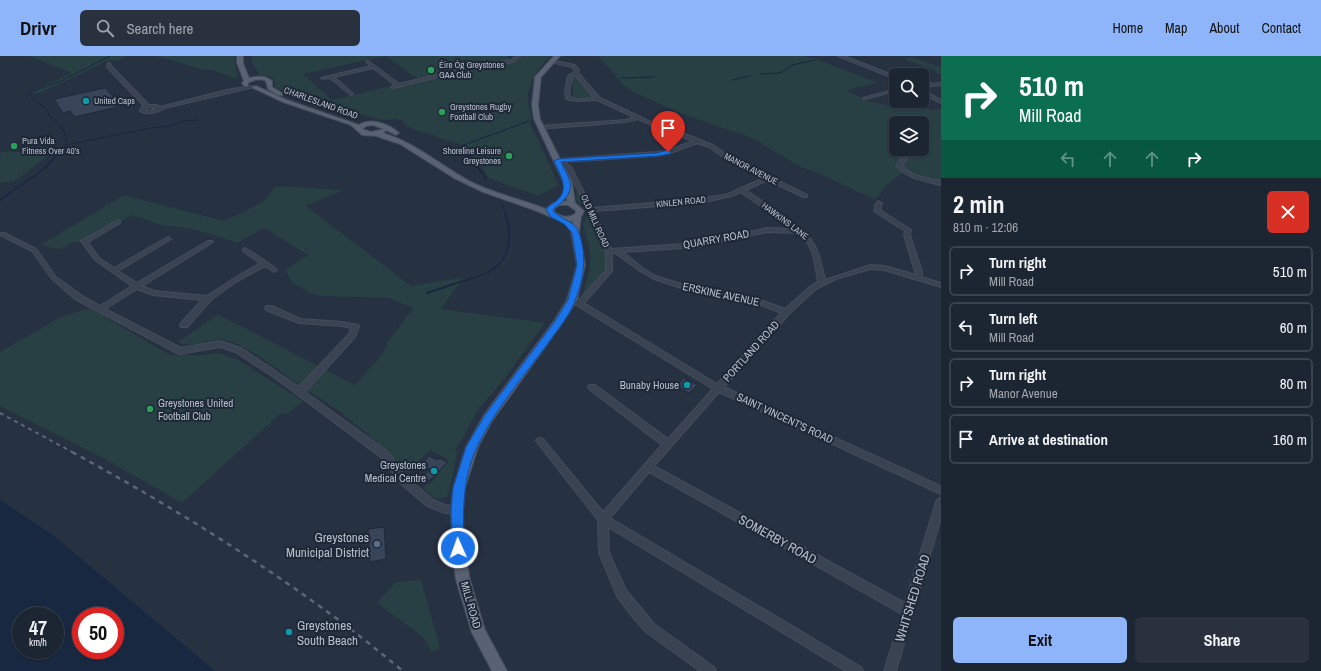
<!DOCTYPE html>
<html lang="en">
<head>
<meta charset="utf-8">
<style>
	:root { --surface:#1c2532; --page:#29313e; --text:#f1f3f6; --muted:#a0a5ac; --line:#3a424d; --accent:#8eb5fa }
	body { margin:0; font-family:"Archivo Narrow",sans-serif; background:var(--page); color:var(--text); height:100vh; display:flex; flex-direction:column; font-size:15px; white-space:nowrap }
	* { box-sizing:border-box; margin:0 }
	p { font-size:13px; color:var(--muted) }
	.icon { flex:none; width:22px; height:22px; fill:none; stroke:currentColor; stroke-width:2; stroke-linecap:round; stroke-linejoin:round }
	.map { position:relative; flex:1; overflow:hidden }
	.details { display:flex; flex-direction:column; background:var(--surface); width:380px }
	.details>* { flex:none }
	.banner { background:#0b6e4f; color:#fff; overflow:hidden }
	.controls { position:absolute; left:889px; top:12px; display:grid; gap:8px }
	.controls a { display:grid; place-items:center; width:40px; height:40px; border-radius:6px; background:var(--surface); box-shadow:0 1px 3px #0004,0 0 0 1px var(--line); font-size:20px }
	.speed { position:absolute; left:12px; top:551px; display:flex; gap:8px; font-size:20px; font-weight:700; text-align:center }
	.speed>* { display:grid; place-content:center; width:52px; height:52px; border-radius:50%; background:var(--surface); box-shadow:0 1px 3px #0004,0 0 0 1px var(--line); line-height:1 }
	.speed small { font-size:10px; font-weight:400 }
	.speed .limit { border:6px solid #d22; background:#fff; color:#111 }
	.pin { position:absolute; display:grid; place-items:center; width:34px; height:34px; color:#fff; margin:-41px -17px; border-radius:50% 50% 50% 0; rotate:-45deg; box-shadow:0 0 4px #0007 }
	.pin .icon { rotate:45deg }
	.me { position:absolute; width:44px; margin:-22px; rotate:358deg; stroke-linejoin:round; filter:drop-shadow(0 0 3px #0008) }
	.turn { display:flex; align-items:center; gap:14px; height:84px; padding:0 12px; font-size:18px }
	.turn .icon { width:52px; height:52px; stroke-width:2.5 }
	.turn b { display:block; font-size:28px; line-height:34px }
	.lanes { display:flex; align-items:center; height:38px; padding:0 12px; background:#0003; justify-content:center; gap:20px; direction:ltr }
	.lanes .off { opacity:.35 }
	.round { display:grid; place-items:center; flex:none; width:42px; height:42px; border-radius:6px; background:var(--page) }
	.head { display:flex; align-items:center; justify-content:space-between; height:68px; padding:0 12px }
	h1 { font-size:24px; font-weight:800; line-height:30px }
	.action { display:flex; gap:8px; margin-top:auto; padding:8px 12px }
	.action a { flex:1; height:46px; border-radius:6px; background:var(--accent); color:#111; font-size:16px; font-weight:800; line-height:46px; text-align:center }
	.action a+a { background:var(--page); color:var(--text) }
	ul { padding:0; list-style:none }
	li { display:flex; align-items:center; gap:12px; height:50px; margin:0 8px 6px; padding:0 4px; border:2px solid var(--line); border-radius:6px }
	li div { flex:1 }
	li b { display:block; font-size:15px }
	li em { font-style:normal }
	header { display:flex; align-items:center; gap:24px; box-sizing:border-box; height:56px; padding:0 20px; background:var(--accent); color:#111 }
	header strong { font-size:19px }
	nav { display:flex; gap:22px; margin-inline-start:auto; font-size:14px }
	.search { width:280px; height:36px; background:var(--page); display:flex; align-items:center; gap:10px; box-sizing:border-box; padding:0 14px; border-radius:6px; color:var(--muted); font-size:15px }
	main { display:flex; flex:1; min-height:0 }
	.map>svg:first-child { display:block }
</style>
</head>
<body>
<header>
<strong>Drivr</strong>
<div class="search"><svg class="icon" aria-label="search" viewBox="0 0 24 24"><circle cx="10" cy="10" r="6"/><path d="M15 15l6 6"/></svg>Search here</div>
<nav><a>Home</a><a>Map</a><a>About</a><a>Contact</a></nav>
</header>
<main>
<div class="map">
<svg width="941" height="615" viewBox="0 0 941 615">
	<rect width="100%" height="100%" fill="#263142"/>
	<g fill="#283f43" fill-rule="evenodd">
		<path d="M29 0H127L119 5 111 4 104 6 83 17 39 37 29 36 72 17Z"/>
		<path d="M156 0H234L238 23 211 14H204Z"/>
		<path d="M252 0H507L511 3 420 23 410 18 386 0 303 18 332 44 390 30 393 33 471 14 515 6 523 0H551C539 10 527 28 528 44 528 50 531 57 532 63L530 67 559 129 538 140 488 122 484 115 464 90 407 71 403 65 397 63 382 64 328 49 322 51 286 38 275 30 274 24 272 21 260 19C256 14 251 7 252 0Z"/>
		<path d="M598 0H805L819 4 878 27 846 34 868 45 891 50 916 45 930 54 941 53V125L902 117 888 128 875 144 818 117 801 111 752 82 682 58 633 36 625 30ZM896 67H922V93H896Z"/>
		<path d="M911 1 941 11V18H938L933 14 904 3Z"/>
		<path d="M576 20 592 41H573L572 22Z"/>
		<path d="M55 91 44 103 13 126 0 127V98L2 96H28Z"/>
		<path d="M567 114 574 121 605 192 608 203 607 214 584 240 583 238 590 212V194L583 168 588 156 587 153 576 144 577 133Z"/>
		<path d="M276 130 344 134 306 150 411 230 464 221 441 253 545 267 503 325 479 352 461 385 455 394 457 396 449 437 445 442 435 443 422 432 432 426 447 406V403L430 394 407 417C378 385 345 357 308 335L326 314 355 329 382 299 387 287 413 252 389 242 321 240 310 237 292 226 285 214 308 199 264 172 237 187 217 180 192 173 170 170 167 171 131 159 122 165 119 163 81 186H74L61 193 50 192 42 188 124 139 224 165 263 146Z"/>
		<path d="M90 252 170 299H200L219 297 240 305 303 345 286 359 281 357 182 447 103 402 0 350V296L61 261Z"/>
		<path d="M218 258 320 311 301 330C281 317 246 287 223 284 210 282 188 294 178 286Z"/>
		<path d="M421 524 440 592 432 596 422 580 377 547 396 526Z"/>
	</g>
	<path fill="#182841" fill-rule="evenodd" d="M0 444 54 480 215 615H0ZM21 560H55V594H21ZM81 560H115V594H81Z"/>
	<g fill="none" stroke-linecap="round" stroke-linejoin="round">
		<g stroke="#182841" stroke-width="1">
			<path d="M761 18 781 17 792 9 815 4"/>
			<path d="M621 22 654 21"/>
			<path d="M733 24 750 20"/>
			<path d="M66 89 150 72 170 70 183 65 198 64"/>
			<path d="M56 100 66 89V82L63 73 50 61 46 53 31 41 30 36 63 24 110 0"/>
			<path d="M469 100 461 90 529 65"/>
		</g>
		<g stroke="#182841" stroke-width="1.5">
			<path d="M468 99 485 120V124"/>
			<path d="M0 144 44 113 57 99"/>
			<path d="M451 229C461 225 484 220 492 214 515 199 511 169 502 148"/>
		</g>
		<path stroke="#182841" stroke-width="2" d="M427 237 454 228"/>
	</g>
	<g fill="#384558" stroke="#212a39">
		<path d="M105 32 118 46 114 48 117 51 75 61 70 55 63 57 54 43Z"/>
		<path d="M684 322 697 329 689 337 677 330Z"/>
		<path d="M429 400 438 404 439 402 447 406 434 421 421 429 416 424 431 414 426 411 428 409 423 407Z"/>
		<path d="M384 471 386 503 370 506 368 473Z"/>
	</g>
	<g fill="none" stroke-linecap="round" stroke-linejoin="round">
		<defs>
			<g id="minor">
				<path d="M516 0H521L513 6 467 14 393 32 391 31 395 29 373 12 334 21 353 38 351 39 330 22 323 23 321 22 371 10 366 6 368 5 399 28 467 12 511 4Z"/>
				<path d="M838 0H844L895 20 891 21Z"/>
				<path d="M550 4 575 9 579 14 578 17 600 42 655 68 651 69 638 63 626 66 539 73V71L541 70 626 64 634 61 597 44 576 45 566 43 565 35 568 20 574 16 575 14 572 11 550 6ZM575 19 594 42 576 43 570 41 569 35 572 21Z"/>
				<path d="M108 7H110L111 10 149 49H156L160 51 227 34 252 30 254 31 165 52C157 57 148 59 140 55L141 52 144 50 107 11ZM150 51 156 52 150 55 145 54Z"/>
				<path d="M922 21 933 28 941 27V29L922 31V29L928 28 922 24Z"/>
				<path d="M896 33V35L865 43 863 42Z"/>
				<path d="M922 34 941 44V47L922 37Z"/>
				<path d="M677 75 713 89 730 101 807 139V141H803L768 124 746 134 805 176C819 191 820 204 825 224L870 209 885 210 916 219 904 179 905 175 875 156 874 155 876 147 879 145 882 147 880 154 911 174 910 179 922 216V221L941 227V231L884 214 870 213 836 223 816 233 789 258 724 331 941 430V438L719 336 654 410 905 547 936 446 938 443 941 442V462L896 615H884L902 558 649 416 610 462 861 611 863 615H846L608 471 609 497 626 534 654 568 714 611 716 615H700L646 576 631 559 618 542 599 497 598 464 536 385 537 383 540 382 543 383 603 456 662 389 589 333 588 331 589 329H595L668 383 713 333 568 244 572 242 579 244 606 215V195L580 138 566 112 555 105 558 103 657 96 667 95 693 85 675 78V76ZM697 87 709 91 726 103 764 122 728 138 700 143 592 152 571 111 564 106 657 100 670 97ZM741 136 793 173 767 172 698 187 611 193 594 155 700 147 732 140ZM767 176 799 177C814 189 815 209 818 226L812 229 785 253 763 245 698 233 658 221 644 213 623 196 698 191ZM612 197H615L640 215 654 223 697 237 761 249 781 257 717 328 584 247 612 215Z"/>
				<path d="M904 99 909 100 902 109C910 121 928 122 941 125V129C926 125 906 123 896 109Z"/>
				<path d="M118 164 120 165V167L88 186 99 202 114 212 166 182 168 181 171 183 118 215 137 227 208 185H212L213 186 142 230 154 235 207 240 233 223 260 207 243 195V193L245 192 267 206 277 214 274 216 265 210 237 225 211 244 187 271H181L180 269 181 267 202 244 153 239 137 233 105 253 181 292 220 285 241 292 299 331 349 278 351 272 342 270 299 267 266 254 265 252 266 250H272L300 263 342 266 358 269 359 271 355 281 305 336 388 396 406 421 433 444 445 449 460 451 462 454 460 457 457 458 445 457 427 450 400 427 382 402 275 322 235 296 220 291 180 298 177 297 75 243 52 223 32 195 0 179V177H4L36 193 56 221 81 239 100 250 132 230 95 204 81 185Z"/>
			</g>
			<g id="major">
				<path d="M237 0H243V7L249 22C257 20 265 19 272 25V31L282 37V39H278L268 33 266 25C260 22 253 24 248 27V30H244L242 27 244 25 237 7Z"/>
				<path d="M554 0H560L541 21 538 49 540 63 572 127 575 147 584 155 581 161 579 176 585 209 577 244 561 269 492 365 478 391 465 432 463 454 464 492 470 524 485 574 507 615H492L472 577 456 524 452 492 451 454 453 432 466 391 484 359 554 265 567 244 577 209 571 176 573 165H564L556 163 537 155 483 136 454 122 400 88 376 80 362 79 351 69 283 46 251 31 256 30 287 44 359 69C371 61 389 68 399 77L396 79 386 74 383 77C416 87 441 110 471 126 495 138 521 143 546 153L553 147 567 145 564 127 534 63 532 49 535 21ZM373 69 384 73 371 76 362 73 366 70ZM560 149H568L576 155 575 158C567 163 561 160 554 156L555 152Z"/>
			</g>
		</defs>
		<use href="#minor" stroke="#444c5b" stroke-width="2"/>
		<use href="#major" stroke="#444c5b" stroke-width="2"/>
		<use href="#minor" fill="#3a4352" fill-rule="evenodd"/>
		<use href="#major" fill="#586272" fill-rule="evenodd"/>
		<path stroke="#5c6779" stroke-width="2" stroke-dasharray="4 4" stroke-linecap="butt" d="M0 357 74 397"/>
		<path stroke="#5c6779" stroke-width="2.5" stroke-dasharray="5 5" stroke-linecap="butt" d="M72 396C166 447 258 504 344 568 364 583 383 599 403 615"/>
	</g>
	<path fill="#1a73e8" stroke="#114b97" d="M668 94 671 96 670 98 657 100 561 106C569 123 577 131 562 146 559 150 555 150 553 154 560 164 575 164 579 177 587 200 584 221 576 242 571 258 558 273 549 286 524 320 495 353 477 391 462 423 463 457 464 492L462 496 458 497 454 496 452 492 451 454 453 432 466 391 485 359 555 265 568 244 577 209 572 177 564 168 551 161 546 154C549 149 551 149 555 146 571 134 560 119 554 105L558 103 657 97Z"/>
	<g fill="#2e9e5b" stroke="#1f2837" stroke-width="1.5">
		<circle cx="431" cy="14" r="4"/>
		<circle cx="442" cy="56" r="4"/>
		<circle cx="14" cy="90" r="4"/>
		<circle cx="509" cy="100" r="4"/>
		<circle cx="150" cy="353" r="4"/>
	</g>
	<g fill="#0f9aa8" stroke="#1f2837" stroke-width="1.5">
		<circle cx="86" cy="45" r="4"/>
		<circle cx="687" cy="329" r="4"/>
		<circle cx="434" cy="415" r="4"/>
		<circle cx="289" cy="576" r="4"/>
	</g>
	<circle fill="#5c6f8a" stroke="#1f2837" stroke-width="1.5" cx="377" cy="488" r="4"/>
	<g text-anchor="middle" stroke-width="4" stroke-linejoin="round" paint-order="stroke">
		<g font-size="9" fill="#b7bfcc" stroke="#1f2837" text-anchor="start">
			<text x="439" y="12">Éire Óg Greystones<tspan x="439" dy="10">GAA Club</tspan></text>
			<text x="94" y="48">United Caps</text>
			<text x="450" y="54">Greystones Rugby<tspan x="450" dy="10">Football Club</tspan></text>
			<text x="22" y="88">Pura Vida<tspan x="22" dy="10">Fitness Over 40’s</tspan></text>
			<text x="501" y="98" text-anchor="end">Shoreline Leisure<tspan x="501" dy="10">Greystones</tspan></text>
		</g>
		<g font-size="9" fill="#b7bfcc" stroke="#1f2837">
			<text transform="translate(321 47) rotate(20)" y="3">CHARLESLAND ROAD</text>
			<text transform="translate(751 113) rotate(27)" y="3">MANOR AVENUE</text>
			<text transform="translate(681 146) rotate(-6)" y="3">KINLEN ROAD</text>
			<text transform="translate(595 165) rotate(66)" y="3">OLD MILL ROAD</text>
			<text transform="translate(785 165) rotate(37)" y="3">HAWKINS LANE</text>
		</g>
		<g font-size="11" fill="#b7bfcc" stroke="#1f2837">
			<text transform="translate(716 183) rotate(-10)" y="4">QUARRY ROAD</text>
			<text transform="translate(721 238) rotate(12)" y="4">ERSKINE AVENUE</text>
			<text transform="translate(751 295) rotate(-48)" y="4">PORTLAND ROAD</text>
			<text transform="translate(785 362) rotate(25)" y="4">SAINT VINCENT'S ROAD</text>
			<text transform="translate(471 549) rotate(74)" y="4">MILL ROAD</text>
		</g>
		<g font-size="11" fill="#b7bfcc" stroke="#1f2837" text-anchor="end">
			<text x="679" y="333">Bunaby House</text>
			<text x="158" y="351" text-anchor="start">Greystones United<tspan x="158" dy="13">Football Club</tspan></text>
			<text x="426" y="413">Greystones<tspan x="426" dy="13">Medical Centre</tspan></text>
		</g>
		<g font-size="13" fill="#b7bfcc" stroke="#1f2837" text-anchor="end">
			<text x="369" y="486">Greystones<tspan x="369" dy="15">Municipal District</tspan></text>
			<text x="297" y="574" text-anchor="start">Greystones<tspan x="297" dy="15">South Beach</tspan></text>
		</g>
		<g font-size="13" fill="#b7bfcc" stroke="#1f2837">
			<text transform="translate(778 483) rotate(29)" y="5">SOMERBY ROAD</text>
			<text transform="translate(912 542) rotate(-73)" y="5">WHITSHED ROAD</text>
		</g>
	</g>
</svg>
<div class="controls">
<a><svg class="icon" aria-label="search" viewBox="0 0 24 24"><circle cx="10" cy="10" r="6"/><path d="M15 15l6 6"/></svg></a>
<a><svg class="icon" aria-label="layers" viewBox="0 0 24 24"><path d="M12 4l9 5-9 5-9-5zM3 14l9 5 9-5"/></svg></a>
</div>
<div class="speed"><div>47<small>km/h</small></div><div class="limit">50</div></div>
<div class="pin" style="left:668px;top:96px;background:#d93025"><svg class="icon" aria-label="arrive" viewBox="0 0 24 24"><path d="M6 21V4h12l-3 4 3 4H6"/></svg></div>
<svg class="me" style="left:458px;top:492px" viewBox="-20 -20 40 40"><circle r="17" fill="#1a73e8" stroke="#fff" stroke-width="3"/><path d="M0-11L8 9 0 5-8 9z" fill="#fff"/></svg>
</div>
<section class="details">
<div class="banner">
<div class="turn"><svg class="icon" aria-label="right" viewBox="0 0 24 24"><path d="M7 20v-9h11M14 6l5 5-5 5"/></svg><div><b>510 m</b>Mill Road</div></div>
<div class="lanes"><svg class="icon off" aria-label="left" viewBox="0 0 24 24"><path d="M17 20v-9H6M10 6l-5 5 5 5"/></svg><svg class="icon off" aria-label="ahead" viewBox="0 0 24 24"><path d="M12 20V5M6 11l6-6 6 6"/></svg><svg class="icon off" aria-label="ahead" viewBox="0 0 24 24"><path d="M12 20V5M6 11l6-6 6 6"/></svg><svg class="icon" aria-label="right" viewBox="0 0 24 24"><path d="M7 20v-9h11M14 6l5 5-5 5"/></svg></div>
</div>
<div class="head"><div><h1>2 min</h1><p>810 m · 12:06</p></div><a class="round" style="background:#d93025;color:#fff"><svg class="icon" aria-label="close" viewBox="0 0 24 24"><path d="M6 6l12 12M18 6L6 18"/></svg></a></div>
<ul>
<li><svg class="icon" aria-label="right" viewBox="0 0 24 24"><path d="M7 20v-9h11M14 6l5 5-5 5"/></svg><div><b>Turn right</b><p>Mill Road</p></div><em>510 m</em></li>
<li><svg class="icon" aria-label="left" viewBox="0 0 24 24"><path d="M17 20v-9H6M10 6l-5 5 5 5"/></svg><div><b>Turn left</b><p>Mill Road</p></div><em>60 m</em></li>
<li><svg class="icon" aria-label="right" viewBox="0 0 24 24"><path d="M7 20v-9h11M14 6l5 5-5 5"/></svg><div><b>Turn right</b><p>Manor Avenue</p></div><em>80 m</em></li>
<li><svg class="icon" aria-label="arrive" viewBox="0 0 24 24"><path d="M6 21V4h12l-3 4 3 4H6"/></svg><div><b>Arrive at destination</b></div><em>160 m</em></li>
</ul>
<div class="action"><a>Exit</a><a>Share</a></div>
</section>
</main>
</body>
</html>
